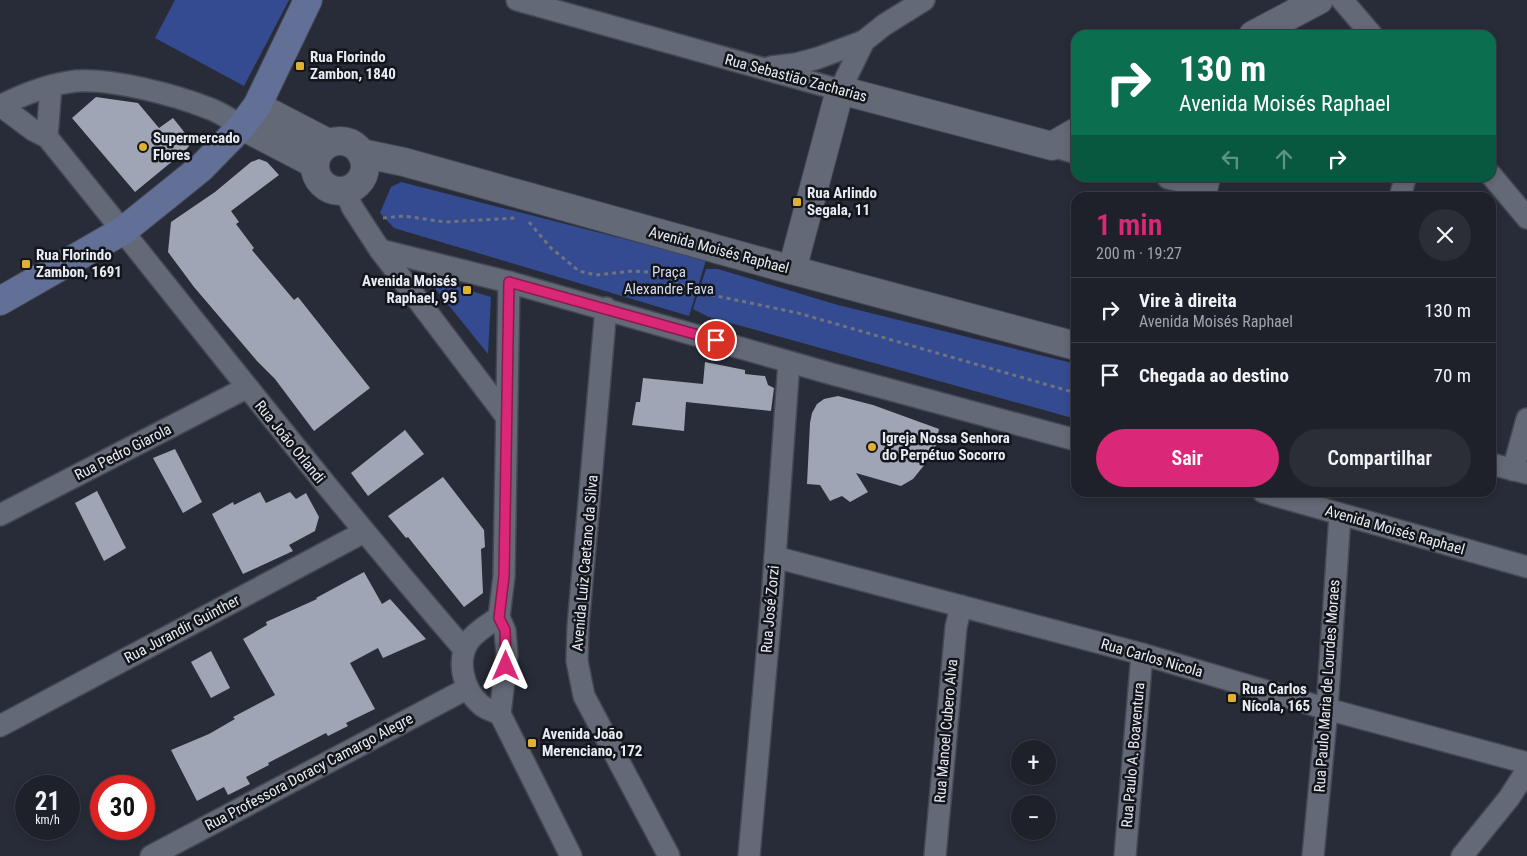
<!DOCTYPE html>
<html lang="pt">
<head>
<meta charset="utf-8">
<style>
	:root { --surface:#1e212a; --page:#2b2e36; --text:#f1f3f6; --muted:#a1a3a8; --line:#3c3e47; --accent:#db2777 }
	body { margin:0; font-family:"Roboto Condensed",sans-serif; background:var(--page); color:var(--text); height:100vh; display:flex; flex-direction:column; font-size:19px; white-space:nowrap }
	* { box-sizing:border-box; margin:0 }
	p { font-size:16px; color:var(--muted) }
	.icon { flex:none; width:28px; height:28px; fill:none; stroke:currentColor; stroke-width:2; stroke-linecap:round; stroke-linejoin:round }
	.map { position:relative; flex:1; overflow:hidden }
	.panel { position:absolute; left:1071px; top:192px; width:425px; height:305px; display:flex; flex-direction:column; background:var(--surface); border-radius:15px; box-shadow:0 2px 8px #0003,0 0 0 1px var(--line) }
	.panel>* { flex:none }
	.banner { position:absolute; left:1071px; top:30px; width:425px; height:152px; border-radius:15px; box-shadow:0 2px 8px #0003,0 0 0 1px var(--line); background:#0b6e4f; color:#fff; overflow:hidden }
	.buttons { position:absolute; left:1011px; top:740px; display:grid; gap:10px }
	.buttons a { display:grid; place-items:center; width:45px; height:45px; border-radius:50%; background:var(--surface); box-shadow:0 2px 8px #0003,0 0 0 1px var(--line); font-size:25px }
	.speed { position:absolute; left:15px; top:775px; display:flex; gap:10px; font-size:25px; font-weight:700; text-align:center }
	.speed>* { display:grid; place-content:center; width:65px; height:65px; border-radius:50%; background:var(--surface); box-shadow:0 2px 8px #0003,0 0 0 1px var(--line); line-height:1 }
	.speed small { font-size:12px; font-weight:400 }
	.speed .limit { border:8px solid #d22; background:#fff; color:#111 }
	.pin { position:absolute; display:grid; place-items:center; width:42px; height:42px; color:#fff; margin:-21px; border:2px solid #fff; border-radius:50%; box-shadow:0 1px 5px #0007 }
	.me { position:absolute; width:55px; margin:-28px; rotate:0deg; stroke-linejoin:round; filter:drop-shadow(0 0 4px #0008) }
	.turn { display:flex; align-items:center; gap:18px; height:105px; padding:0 25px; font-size:22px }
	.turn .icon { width:65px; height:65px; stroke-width:2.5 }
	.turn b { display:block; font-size:35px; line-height:42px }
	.lanes { display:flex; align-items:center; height:48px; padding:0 25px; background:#0003; justify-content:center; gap:25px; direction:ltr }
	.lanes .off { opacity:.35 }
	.round { display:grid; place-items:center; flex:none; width:52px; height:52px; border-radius:26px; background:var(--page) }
	.headline { display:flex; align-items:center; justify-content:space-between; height:85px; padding:0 25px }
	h1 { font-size:30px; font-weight:600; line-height:38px; color:var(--accent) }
	.cta { display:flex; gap:10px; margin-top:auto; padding:10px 25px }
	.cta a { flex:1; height:58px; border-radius:30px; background:var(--accent); color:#fff; font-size:20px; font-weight:600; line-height:58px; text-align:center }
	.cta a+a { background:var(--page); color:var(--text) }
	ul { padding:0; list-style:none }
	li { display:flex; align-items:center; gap:15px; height:65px; padding:0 25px; border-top:1px solid var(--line) }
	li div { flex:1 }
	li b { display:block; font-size:19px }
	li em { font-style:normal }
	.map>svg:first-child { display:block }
</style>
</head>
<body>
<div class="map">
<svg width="1527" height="856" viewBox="0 0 1527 856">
	<rect width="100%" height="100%" fill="#282c38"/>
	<g fill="#354b91">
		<path d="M175 0H289L244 86 155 38Z"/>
		<path d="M401 182 706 260 689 316 394 228 380 213 391 187Z"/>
		<path d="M706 269H718L838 305 1076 364V419L709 317 693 309Z"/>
		<path d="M426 277 491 297 488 354Z"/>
	</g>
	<g fill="#9fa5b4">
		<path d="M96 97 138 103 159 128 173 118 189 138 191 143 186 150 135 192 72 118Z"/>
		<path d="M259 159 267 162 279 175 231 211 239 222 236 224 254 248 252 250 294 300 298 297 370 388 314 431 275 379 257 361 194 287 168 252 171 222 215 192 251 162Z"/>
		<path d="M705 362 745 370V374L765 376 768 385 774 388 771 411 686 402 684 431 632 425 636 402H640L643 378 703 384Z"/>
		<path d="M838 396 873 405 939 429 934 453 913 479 901 486 856 473 868 492 850 502 842 496 830 501 820 485 807 484 810 423 812 413 817 404 824 399Z"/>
		<path d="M405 430 424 454 368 496 351 473Z"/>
		<path d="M175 449 202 502 183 513 153 458Z"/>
		<path d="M443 477 484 530 485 547 481 549 483 593 464 607 408 537 406 538 388 516Z"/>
		<path d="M97 491 126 548 104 561 75 503Z"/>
		<path d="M260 492 266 503 290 492 296 499 306 493 319 517 315 531 289 545 293 551 243 574 212 514 233 502 234 505Z"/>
		<path d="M364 572 382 604 390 599 426 639 383 658 378 648 350 663 375 709 346 723 348 726 328 736 326 733 268 763 269 765 246 777 250 784 228 795 224 787 197 801 171 750 209 734 235 719 233 717 275 695 243 639 267 625 266 622 317 599 316 598Z"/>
		<path d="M211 651 230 688 211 698 191 662Z"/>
	</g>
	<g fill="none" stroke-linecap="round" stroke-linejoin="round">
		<defs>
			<g id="minor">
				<path d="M517 0 840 90 864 41"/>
				<path d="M1342 0 1372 35"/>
				<path d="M771 67 796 64 818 58 864 41 884 25 924 0"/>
				<path d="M0 106C24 94 49 84 76 81 111 78 175 95 208 108 220 112 231 120 242 126"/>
				<path d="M1 106 33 130 47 137C186 308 320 483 464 649"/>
				<path d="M47 137 51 86"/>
				<path d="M1052 146 1076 153"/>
				<path d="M1491 175 1527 218"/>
				<path d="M1168 178 1204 187"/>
				<path d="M345 190 352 207 380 250 505 415"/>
				<path d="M1400 198 1405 178"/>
				<path d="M380 250 509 282 832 374 1076 440"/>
				<path d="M509 282 504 576 499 617 505 631 507 655 500 714 571 856"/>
				<path d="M606 308 578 627 577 661 584 696 669 856"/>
				<path d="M1491 464 1527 473"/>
				<path d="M1513 470 1527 419"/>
				<path d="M1263 492 1527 567"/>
				<path d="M0 515 246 388"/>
				<path d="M775 557 1142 654 1327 709 1527 763"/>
				<path d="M499 617C489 624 476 631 469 641 456 660 463 689 480 704 485 709 493 711 500 714"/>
				<path d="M0 726 364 532"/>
				<path d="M151 856 468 688"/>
				<path d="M749 856 772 599 789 362"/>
				<path d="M935 856 956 627 961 606"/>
				<path d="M1125 856 1142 654"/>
				<path d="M1313 856 1327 709 1340 515"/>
				<path d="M1462 856 1509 798 1527 770"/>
			</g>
			<g id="tertiary">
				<path d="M1253 35 1319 0"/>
				<path d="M257 106 328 143"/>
				<path d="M242 126 315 164"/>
				<circle cx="340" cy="166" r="25"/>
				<path d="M361 153 404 162 792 270 1076 346"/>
				<path d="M1201 198 1206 178"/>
				<path d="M792 270 840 90 1052 146 1076 132"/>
			</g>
			<path id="secondary" d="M0 301 124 230 201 168 242 126 257 106 308 0"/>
		</defs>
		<use href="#minor" stroke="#444852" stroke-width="24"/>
		<use href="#tertiary" stroke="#444852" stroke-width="30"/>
		<use href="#secondary" stroke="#444852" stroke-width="30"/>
		<g stroke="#6f737d" stroke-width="3" stroke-dasharray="4 4" stroke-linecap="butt">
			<path d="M383 218 404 216 445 222 516 218"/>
			<path d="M529 222 551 248 579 271 596 275 633 271 661 273 693 291 798 313 1076 393"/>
		</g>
		<use href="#minor" stroke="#646977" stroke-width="21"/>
		<use href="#tertiary" stroke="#646977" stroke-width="28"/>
		<use href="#secondary" stroke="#626f96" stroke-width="28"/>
	</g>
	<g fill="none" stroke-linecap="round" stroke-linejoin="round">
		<defs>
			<path id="route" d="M506 666 505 630 499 618 504 576 509 282 716 340"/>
		</defs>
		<use href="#route" stroke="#8e194d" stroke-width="12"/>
		<use href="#route" stroke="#db2777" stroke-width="9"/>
	</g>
	<g fill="#deb133" stroke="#13151a" stroke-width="2">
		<rect x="295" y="61" width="10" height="10" rx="2.5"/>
		<circle cx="143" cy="147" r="5"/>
		<rect x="792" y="197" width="10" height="10" rx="2.5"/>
		<rect x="21" y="259" width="10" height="10" rx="2.5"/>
		<rect x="462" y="285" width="10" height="10" rx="2.5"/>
		<circle cx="872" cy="447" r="5"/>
		<rect x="1227" y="693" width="10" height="10" rx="2.5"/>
		<rect x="527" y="738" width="10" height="10" rx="2.5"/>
	</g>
	<g text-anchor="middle" stroke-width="5" stroke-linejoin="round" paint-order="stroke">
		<g font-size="15" font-weight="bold" fill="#e7ebf3" stroke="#13151a" text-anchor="start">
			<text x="310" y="62">Rua Florindo<tspan x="310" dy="17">Zambon, 1840</tspan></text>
			<text x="153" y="143">Supermercado<tspan x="153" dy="17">Flores</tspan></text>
			<text x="807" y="198">Rua Arlindo<tspan x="807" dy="17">Segala, 11</tspan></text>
			<text x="36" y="260">Rua Florindo<tspan x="36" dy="17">Zambon, 1691</tspan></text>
			<text x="457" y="286" text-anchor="end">Avenida Moisés<tspan x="457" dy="17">Raphael, 95</tspan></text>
			<text x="882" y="443">Igreja Nossa Senhora<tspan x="882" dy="17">do Perpétuo Socorro</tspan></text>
			<text x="1242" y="694">Rua Carlos<tspan x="1242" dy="17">Nícola, 165</tspan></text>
			<text x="542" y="739">Avenida João<tspan x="542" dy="17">Merenciano, 172</tspan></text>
		</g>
		<g font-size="15" fill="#e7ebf3" stroke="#13151a">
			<text transform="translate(796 78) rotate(15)" y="5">Rua Sebastião Zacharias</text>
			<text transform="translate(719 250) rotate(15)" y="5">Avenida Moisés Raphael</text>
			<text transform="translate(290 442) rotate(51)" y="5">Rua João Orlandi</text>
			<text transform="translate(123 452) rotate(-27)" y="5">Rua Pedro Giarola</text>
			<text transform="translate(1395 530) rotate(16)" y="5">Avenida Moisés Raphael</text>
			<text transform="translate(585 563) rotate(-85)" y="5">Avenida Luiz Caetano da Silva</text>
			<text transform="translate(770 609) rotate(-85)" y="5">Rua José Zorzi</text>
			<text transform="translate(182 629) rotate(-28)" y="5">Rua Jurandir Guinther</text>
			<text transform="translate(1152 658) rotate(16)" y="5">Rua Carlos Nicola</text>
			<text transform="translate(1327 686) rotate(-86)" y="5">Rua Paulo Maria de Lourdes Moraes</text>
			<text transform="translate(946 731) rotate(-85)" y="5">Rua Manoel Cubero Alva</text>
			<text transform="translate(1133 755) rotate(-85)" y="5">Rua Paulo A. Boaventura</text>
			<text transform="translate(309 772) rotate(-28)" y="5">Rua Professora Doracy Camargo Alegre</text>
		</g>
		<g font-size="15" fill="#d4ddf3" stroke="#13151a">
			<text x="669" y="277">Praça<tspan x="669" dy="17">Alexandre Fava</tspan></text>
		</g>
	</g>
</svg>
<div class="buttons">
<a>+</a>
<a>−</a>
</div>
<div class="speed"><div>21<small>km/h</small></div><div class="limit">30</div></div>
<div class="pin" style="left:716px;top:340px;background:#d93025"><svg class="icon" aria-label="arrive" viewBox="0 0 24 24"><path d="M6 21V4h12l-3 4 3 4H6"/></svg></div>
<svg class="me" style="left:506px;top:666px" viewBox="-20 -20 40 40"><path d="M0-17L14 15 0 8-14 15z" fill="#db2777" stroke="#fff" stroke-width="4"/></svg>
<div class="banner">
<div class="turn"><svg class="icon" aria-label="right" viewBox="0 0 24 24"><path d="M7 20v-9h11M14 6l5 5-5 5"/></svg><div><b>130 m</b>Avenida Moisés Raphael</div></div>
<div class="lanes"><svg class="icon off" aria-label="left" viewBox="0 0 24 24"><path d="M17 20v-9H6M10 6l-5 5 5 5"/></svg><svg class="icon off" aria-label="ahead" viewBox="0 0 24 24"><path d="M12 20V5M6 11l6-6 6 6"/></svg><svg class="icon" aria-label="right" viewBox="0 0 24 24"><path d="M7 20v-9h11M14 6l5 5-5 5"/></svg></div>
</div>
<section class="panel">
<div class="headline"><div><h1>1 min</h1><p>200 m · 19:27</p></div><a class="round"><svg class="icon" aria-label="close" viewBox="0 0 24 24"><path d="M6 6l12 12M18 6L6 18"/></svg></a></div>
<ul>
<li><svg class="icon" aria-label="right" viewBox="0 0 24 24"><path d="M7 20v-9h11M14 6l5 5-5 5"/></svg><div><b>Vire à direita</b><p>Avenida Moisés Raphael</p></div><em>130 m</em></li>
<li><svg class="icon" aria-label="arrive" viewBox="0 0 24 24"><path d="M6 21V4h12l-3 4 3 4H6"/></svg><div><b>Chegada ao destino</b></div><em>70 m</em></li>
</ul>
<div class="cta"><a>Sair</a><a>Compartilhar</a></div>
</section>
</div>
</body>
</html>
